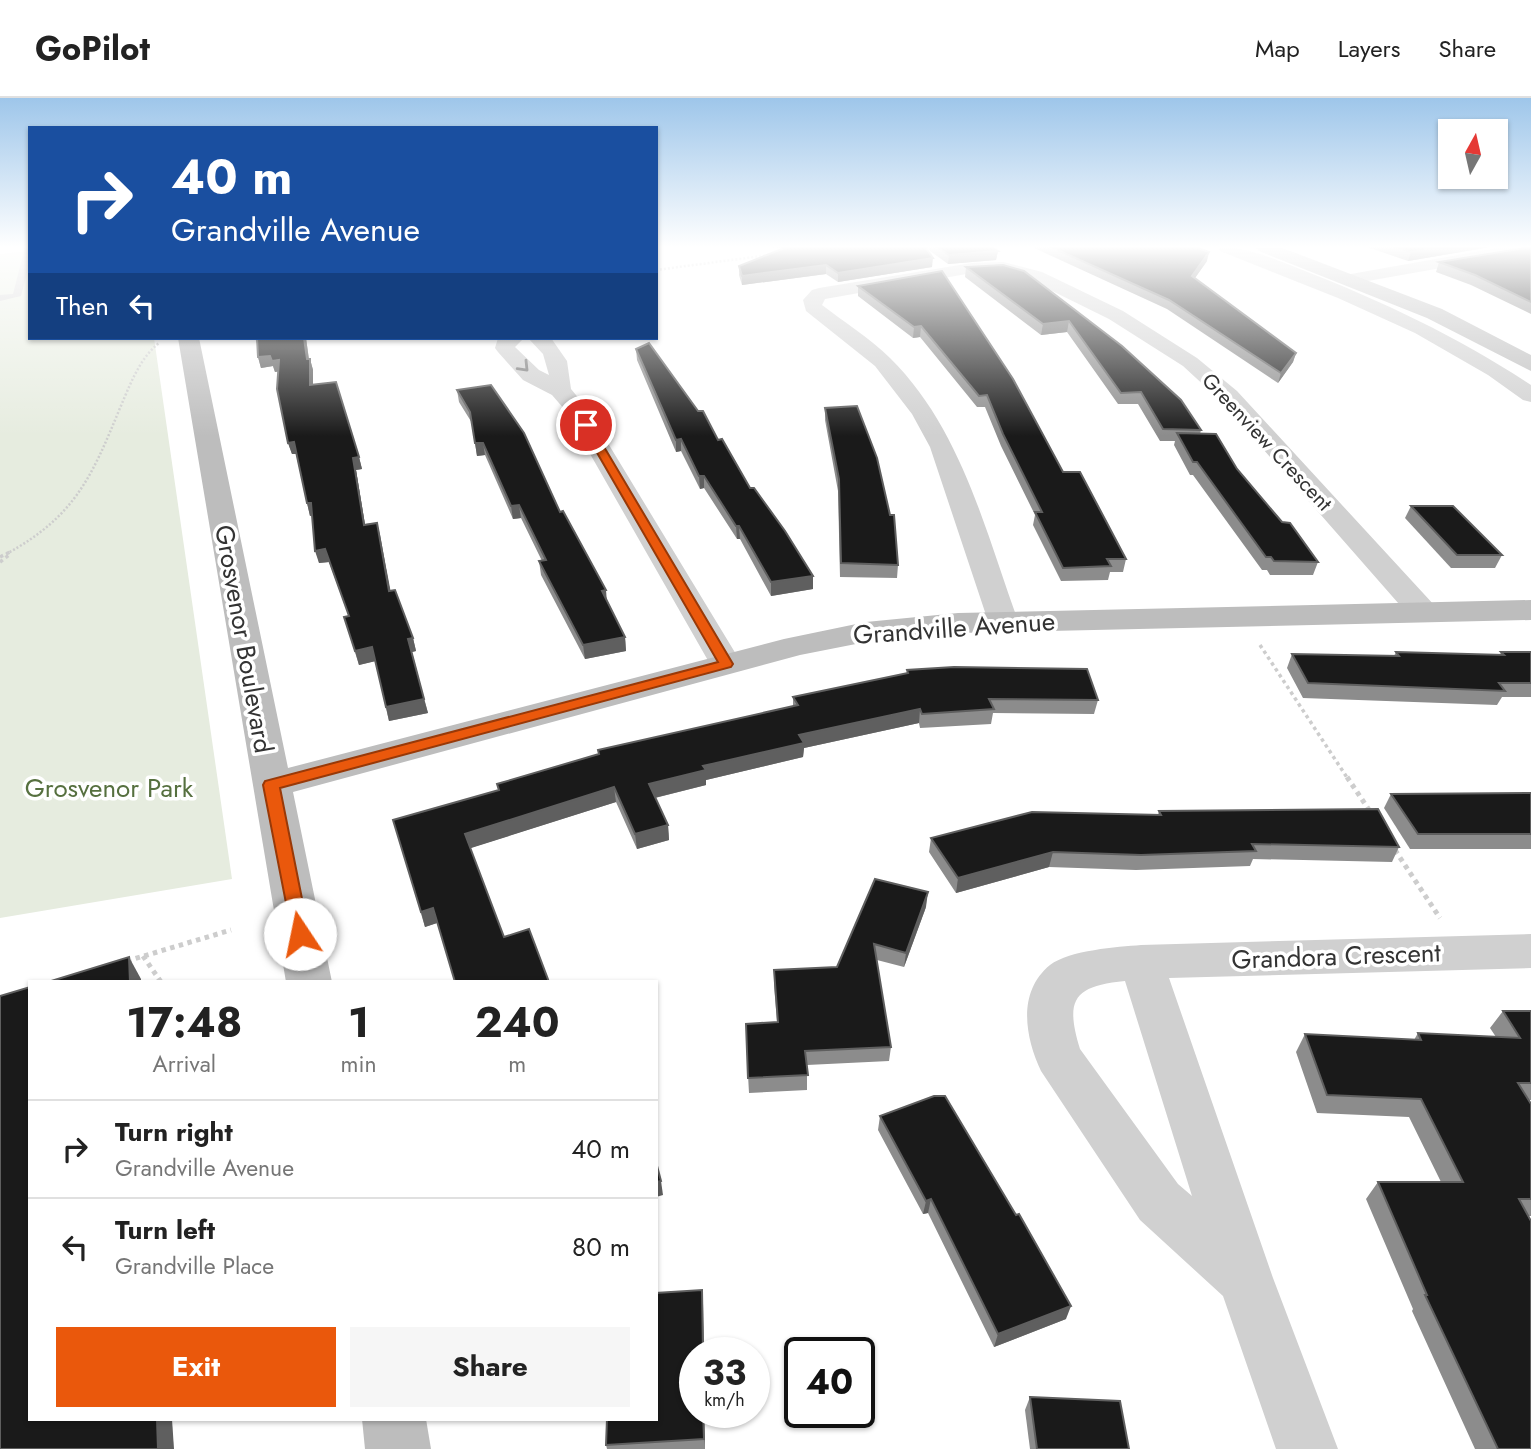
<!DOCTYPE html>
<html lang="en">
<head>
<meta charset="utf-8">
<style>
	:root { --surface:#fff; --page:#f6f6f6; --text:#222; --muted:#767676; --line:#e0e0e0; --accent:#ea580c }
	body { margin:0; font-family:Jost,sans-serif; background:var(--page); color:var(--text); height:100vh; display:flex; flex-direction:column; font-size:26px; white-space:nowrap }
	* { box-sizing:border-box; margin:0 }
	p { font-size:23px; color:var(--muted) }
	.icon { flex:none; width:38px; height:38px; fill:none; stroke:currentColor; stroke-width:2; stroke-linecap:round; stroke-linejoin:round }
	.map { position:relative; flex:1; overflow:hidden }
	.panel { position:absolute; left:28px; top:882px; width:630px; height:441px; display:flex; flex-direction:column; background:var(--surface); border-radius:0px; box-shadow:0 2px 5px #0004 }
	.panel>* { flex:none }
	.guide { position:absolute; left:28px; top:28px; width:630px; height:214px; border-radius:0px; box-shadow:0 2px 5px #0004; background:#1a4fa0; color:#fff; overflow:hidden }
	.needle { width:46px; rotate:8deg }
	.controls { position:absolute; left:1438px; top:21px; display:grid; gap:14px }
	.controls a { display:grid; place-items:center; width:70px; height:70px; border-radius:0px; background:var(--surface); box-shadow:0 2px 5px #0004; font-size:35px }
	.speed { position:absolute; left:679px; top:1239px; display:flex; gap:14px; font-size:35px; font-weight:700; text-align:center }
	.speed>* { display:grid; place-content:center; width:91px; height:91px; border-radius:50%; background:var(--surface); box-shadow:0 2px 5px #0004; line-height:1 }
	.speed small { font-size:18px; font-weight:400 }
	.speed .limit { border:4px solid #111; border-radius:10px; background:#fff; color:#111 }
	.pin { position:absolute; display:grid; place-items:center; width:60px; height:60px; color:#fff; margin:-30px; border:4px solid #fff; border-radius:50%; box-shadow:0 2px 7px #0007 }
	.me { position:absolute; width:77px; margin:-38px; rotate:349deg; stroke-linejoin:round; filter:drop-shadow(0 0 5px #0008) }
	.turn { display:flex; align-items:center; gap:24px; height:147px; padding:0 28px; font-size:32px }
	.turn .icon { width:91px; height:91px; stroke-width:2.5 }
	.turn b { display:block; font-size:49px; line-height:60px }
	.then { display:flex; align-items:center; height:66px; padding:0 28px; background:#0003; gap:14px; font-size:26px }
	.eta { display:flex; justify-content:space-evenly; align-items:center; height:119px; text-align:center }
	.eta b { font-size:42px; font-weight:700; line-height:49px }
	.button { display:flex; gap:14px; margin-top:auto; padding:14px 28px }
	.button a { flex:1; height:80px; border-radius:0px; background:var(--accent); color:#fff; font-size:28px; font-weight:700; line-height:80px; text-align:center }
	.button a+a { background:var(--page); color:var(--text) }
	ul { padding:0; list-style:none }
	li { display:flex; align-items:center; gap:21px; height:98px; padding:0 28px; border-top:2px solid var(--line) }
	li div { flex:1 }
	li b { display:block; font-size:26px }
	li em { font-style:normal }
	header { display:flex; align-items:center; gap:42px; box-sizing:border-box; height:98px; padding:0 35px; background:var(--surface); border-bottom:2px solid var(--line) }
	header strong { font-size:33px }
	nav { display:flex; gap:38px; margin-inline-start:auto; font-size:24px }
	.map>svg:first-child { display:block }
</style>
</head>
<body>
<header>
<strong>GoPilot</strong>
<nav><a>Map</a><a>Layers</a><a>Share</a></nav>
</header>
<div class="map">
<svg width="1531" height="1351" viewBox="0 0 1531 1351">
	<rect width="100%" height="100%" fill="#fff"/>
	<path fill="#e6ecdf" d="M30 153V240H154L232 781 0 820V156Z"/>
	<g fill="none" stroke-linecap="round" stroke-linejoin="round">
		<g stroke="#cdcdcd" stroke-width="2.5" stroke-dasharray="2 2" stroke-linecap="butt">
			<path d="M656 172 769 157"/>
			<path d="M6 456C75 419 92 378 120 310 130 287 139 261 159 245"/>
		</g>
		<g stroke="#cdcdcd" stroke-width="3.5" stroke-dasharray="3.5 3.5" stroke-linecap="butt">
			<path d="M0 459 10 454"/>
			<path d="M0 464 9 457"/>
			<path d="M1260 547 1348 681"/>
		</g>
		<g stroke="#cdcdcd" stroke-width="5" stroke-dasharray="4.5 4.5" stroke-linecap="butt">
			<path d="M1347 679 1371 715"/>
			<path d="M1395 752 1440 820"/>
			<path d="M143 858 161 884"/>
			<path d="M127 863 231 832"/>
		</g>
		<path fill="#d0d0d0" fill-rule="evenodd" d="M25 149H30V163L21 198 0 203V197L13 196Z"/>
		<g fill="#d0d0d0" fill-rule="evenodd">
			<path d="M1218 149C1249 149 1276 162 1305 173 1384 204 1460 240 1531 287V304L1523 302 1488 277 1415 235 1338 200 1220 153Z"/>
			<path d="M1503 149H1531V154L1351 186 1342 181 1351 176Z"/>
			<path d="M1003 164 1042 174 1123 213 1197 260 1237 293 1435 508 1439 515 1435 522 1424 524 1413 522 1221 303 1183 268 1109 221 1030 182 1002 174 972 175 825 201 822 207C844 224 870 240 890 260 961 330 985 432 1018 523L1014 530 1003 532 992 530 988 523 930 349 912 316 875 268 806 213 803 202 812 192 819 190 972 165Z"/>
			<path d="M498 240H524L515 249 539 272 549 277 543 256 528 240H551L567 263 571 291 586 309 742 566 738 573 726 576 714 573 565 312 552 297 523 282 498 254 495 250Z"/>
			<path d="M1531 836V870L1169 880 1273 1180 1338 1351H1276L1223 1198 1140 1122 1041 973C1025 939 1017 894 1050 867 1070 852 1117 849 1141 847ZM1125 883 1192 1098 1178 1086 1080 951C1065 902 1073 888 1125 883Z"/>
		</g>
		<g fill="#bdbdbd" fill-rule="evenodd">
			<path d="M1256 149H1280L1442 211 1531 257V273L1427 220 1259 153Z"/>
			<path d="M178 240H199L288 670 784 541 866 524 958 515 1531 502V522L958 535 866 544 800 557 293 694 332 884H286Z"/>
			<path d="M362 1321H426L431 1351H365Z"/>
		</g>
	</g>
	<g fill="#8c8c8c">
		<path d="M745 149H992L998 153 996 162 948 166 926 150 932 169 838 184 826 176 742 187 739 177V168L783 150Z"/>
		<path d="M1032 149H1196L1207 163 1195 180 1296 255 1293 264 1278 285 1167 211Z"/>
		<path d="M1367 149H1490L1408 163Z"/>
		<path d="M1531 149V216L1471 187 1436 174 1439 164Z"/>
		<path d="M1003 167 1201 332 1200 336 1237 371 1282 424 1318 464 1313 477H1270L1267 472H1262L1193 377H1190L1174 347 1175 343H1160L1138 306H1118L1067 234 1041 237 965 179 966 169Z"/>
		<path d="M942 173 1063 374 1126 461 1123 474H1110L1108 482 1061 483 1033 427 1035 417 1001 348 985 309H977L920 239 913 240 858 198V188Z"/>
		<path d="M255 240H306L309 261H310L313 272V287L359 359 362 371 356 372 365 426 377 425 390 493 413 540 416 553 412 554 428 615 389 623 375 563 359 567 344 519 349 518 329 464 319 465 312 417 310 418 296 356H292L288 345 278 273 275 274 273 268 261 270 258 259V248Z"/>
		<path d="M636 251 718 342 813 491 771 498 740 441H737L704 390 700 391 681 353 676 354 637 262Z"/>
		<path d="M457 292 560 414 625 539 626 553 585 561 541 477 539 463H542L521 420 513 421 485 357 477 358 472 325 459 304Z"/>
		<path d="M825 310 898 467 897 480 840 479 838 393 825 322Z"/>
		<path d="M1411 408 1502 457 1495 470H1451L1405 420Z"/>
		<path d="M1396 554 1500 557 1501 554H1531V599H1502L1497 607 1303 600 1287 570 1292 556 1394 558Z"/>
		<path d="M907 572 1098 602 1094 616 993 615 991 626 920 630 919 625 804 650 803 659 706 682V687L655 700 668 727 669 742 637 751 616 704 470 750 504 839 437 825 425 829 393 722 498 692 497 686 598 656V652L793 608V599L907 576Z"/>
		<path d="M1531 695V751H1410L1384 710 1391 696Z"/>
		<path d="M1159 713 1399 749 1392 764 1253 761 1250 768 1136 772 1049 769 956 795 929 754 931 740 1158 717Z"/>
		<path d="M926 809 904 869 877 862 891 949 889 963 807 967V992L749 995 746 941 777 924 774 887V872L837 869Z"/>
		<path d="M1503 913H1531V1002H1529L1531 1006V1118H1528L1531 1351H1475L1412 1213 1413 1211 1366 1101 1378 1084H1441L1409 1019 1317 1015 1296 954 1305 936 1414 942 1418 935 1496 939 1490 930Z"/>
		<path d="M880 1018 1016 1117 1066 1221 994 1249 928 1115 923 1116 878 1032Z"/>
		<path d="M702 1192 704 1255H695L704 1314 705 1351H607L606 1347Z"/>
		<path d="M1030 1299 1129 1351H1030L1025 1312Z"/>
	</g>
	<g fill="#5f5f5f">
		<path d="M1443 149H1490L1408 163 1411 154Z"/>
		<path d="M998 153 996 162 948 166 949 157Z"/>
		<path d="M1209 154 1207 163 1190 187 1192 178Z"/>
		<path d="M933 160 932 169 838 184V175Z"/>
		<path d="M826 167V176L742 187V178Z"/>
		<path d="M1069 223 1067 234 1041 237 1043 226Z"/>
		<path d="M921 228 920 239 913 240 914 229Z"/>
		<path d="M304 240H306L310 270V261L313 272V298L310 287Z"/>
		<path d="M1296 255 1293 264 1278 285 1281 275Z"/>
		<path d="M270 258 279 262 282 273 275 274 273 268 261 270 258 259Z"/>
		<path d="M681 341V353L676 354V342Z"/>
		<path d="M294 344 297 356H292L288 345Z"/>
		<path d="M475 345H483L485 357 477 358Z"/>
		<path d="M359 359 362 371 356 372 367 439 364 427 353 360Z"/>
		<path d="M699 378H704V390L700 391Z"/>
		<path d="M307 405H311L314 417 310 418Z"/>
		<path d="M519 407 521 420 513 421 511 408Z"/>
		<path d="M377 425 380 437 393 506 389 493Z"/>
		<path d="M736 428H739L740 441H737Z"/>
		<path d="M325 451 329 464 319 465 315 453Z"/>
		<path d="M813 478V491L771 498V484Z"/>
		<path d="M606 492 607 505 602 493Z"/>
		<path d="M625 539 626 553 585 561 583 547Z"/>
		<path d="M413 540 416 553 412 554 408 541Z"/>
		<path d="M372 549 376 563 359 567 355 553Z"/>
		<path d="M424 601 428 615 389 623 386 609Z"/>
		<path d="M920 611 919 625 804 650 803 659 706 682V687L650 701 649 686 703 668 799 637Z"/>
		<path d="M614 689 616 704 468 751 465 736Z"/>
		<path d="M668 727 669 742 637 751 635 736Z"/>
		<path d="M1053 754 1049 769 956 795 958 780Z"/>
		<path d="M928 794 926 809 904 869 906 855Z"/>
		<path d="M433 810 437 825 425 829 421 814Z"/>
		<path d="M129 859 141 881V884H130Z"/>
		<path d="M661 1083 663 1097 656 1099V1084Z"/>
		<path d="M931 1101 928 1115 923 1116 926 1103Z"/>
		<path d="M702 1192 703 1205 704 1255H703Z"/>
		<path d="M1071 1208 1066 1221 994 1249 998 1236Z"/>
		<path d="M703 1314H704L705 1351 704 1341Z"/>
		<path d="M157 1321H172L174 1351H158Z"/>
	</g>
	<g fill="#1a1a1a" stroke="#5f5f5f" stroke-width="2">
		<path d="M787 149H925L933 160 838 175 826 167 742 178 739 168Z"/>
		<path d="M937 149H992L998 153 949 157Z"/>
		<path d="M1051 149H1196L1209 154 1192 178 1296 255 1281 275 1169 202Z"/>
		<path d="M1395 149H1443L1411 154Z"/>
		<path d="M1531 149V204L1475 177 1439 164Z"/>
		<path d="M1003 167 1024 173 1122 248 1181 302 1201 332 1163 331 1141 294 1121 295 1069 223 1043 226 966 169Z"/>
		<path d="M942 173 1013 281 1063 374H1080L1126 461H1107L1111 468 1063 470 1035 414H1042L1003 336 987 297 979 298 921 228 914 229 858 188Z"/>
		<path d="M257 240H304L307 261H310V287L336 284 359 359 353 360 364 427 377 425 389 493 395 492 413 540 408 541 424 601 386 609 372 549 355 553 344 519 349 518 325 451 315 453 311 405H307L294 344 288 345 277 291 279 262 272 263 270 258 258 259Z"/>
		<path d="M649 245 698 313H703L718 342 722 341 750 390H754L785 433 813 478 771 484 739 428H736L704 378H699L681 341 676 342 636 251Z"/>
		<path d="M491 287 524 335 560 414 563 413 606 492 602 493 625 539 583 547 539 463 546 462 519 407 511 408 483 345H475L470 314 457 292Z"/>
		<path d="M857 308 877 360 890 417H894L898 467 841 465 839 381 825 310Z"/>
		<path d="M1177 335 1216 336 1237 371 1282 424 1290 425 1318 464 1274 463 1271 459H1266L1197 364H1193Z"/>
		<path d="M1411 408H1453L1502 457H1457Z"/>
		<path d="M1396 554 1504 557 1501 554H1531V585H1499L1505 593 1308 585 1292 556 1399 558Z"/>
		<path d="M954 569 1087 571 1098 602 989 601 994 611 922 616 920 611 799 637 804 645 703 668 706 672 649 686 668 727 635 736 614 689 465 736 504 839 529 831 549 884H455L433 810 421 814 393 722 499 692 497 686 599 656 598 652 798 607 793 599 908 575 907 572Z"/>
		<path d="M1531 695V736H1418L1391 696Z"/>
		<path d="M1378 711 1399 749 1252 746 1256 753 1141 757 1053 754 958 780 931 740 1032 714 1161 717 1159 713Z"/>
		<path d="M875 781 928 794 906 855 874 846 891 949 805 953 808 977 748 980 746 926 778 924 774 872 837 869Z"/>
		<path d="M129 859 130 884H48Z"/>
		<path d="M30 889V1321H157L158 1351H0V898Z"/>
		<path d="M1503 913H1531V985H1518L1531 1006V1101H1519L1531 1123V1351H1498L1425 1197H1427L1378 1084H1463L1421 1001 1327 997 1305 936 1421 942 1418 935 1520 940Z"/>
		<path d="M934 998H945L1016 1117 1019 1116 1071 1208 998 1236 931 1101 926 1103 880 1018Z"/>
		<path d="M656 1064 661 1083 656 1084Z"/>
		<path d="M702 1192 703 1255H695V1314H703L704 1341 606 1347 607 1321H656V1195Z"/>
		<path d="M1030 1299 1120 1303 1129 1351H1037Z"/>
	</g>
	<defs><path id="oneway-chevron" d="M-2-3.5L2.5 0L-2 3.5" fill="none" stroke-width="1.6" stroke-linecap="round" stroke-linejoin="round" transform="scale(1.75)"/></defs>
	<use stroke="#7a7a7a" href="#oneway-chevron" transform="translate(524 269) rotate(46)"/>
	<linearGradient id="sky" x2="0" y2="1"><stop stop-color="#9ec6ea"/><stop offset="0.44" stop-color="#fff"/><stop offset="1" stop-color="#fff" stop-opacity="0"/></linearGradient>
	<rect width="1531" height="338" fill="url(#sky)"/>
	<path fill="#ea580c" stroke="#983908" stroke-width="2" d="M586 324 591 327 733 566 731 569 280 690 309 836 307 841H293L263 687 265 683 718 564 581 327Z"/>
	<g text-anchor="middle" stroke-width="7" stroke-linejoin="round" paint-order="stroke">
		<g font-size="21" fill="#333" stroke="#fff">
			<text transform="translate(1267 344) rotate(47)" y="7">Greenview Crescent</text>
		</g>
		<g font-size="26" fill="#333" stroke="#fff">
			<text transform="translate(954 530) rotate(-4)" y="9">Grandville Avenue</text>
			<text transform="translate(244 541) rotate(80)" y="9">Grosvenor Boulevard</text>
			<text transform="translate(1336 858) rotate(-2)" y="9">Grandora Crescent</text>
		</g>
		<g font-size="26" fill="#56703f" stroke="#fff">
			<text x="109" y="699">Grosvenor Park</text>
		</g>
	</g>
</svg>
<div class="controls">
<a><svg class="needle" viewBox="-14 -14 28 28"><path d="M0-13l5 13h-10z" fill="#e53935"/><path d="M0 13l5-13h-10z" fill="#767676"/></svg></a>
</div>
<div class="speed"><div>33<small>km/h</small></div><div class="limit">40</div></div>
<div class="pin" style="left:586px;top:327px;background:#d93025"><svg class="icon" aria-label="arrive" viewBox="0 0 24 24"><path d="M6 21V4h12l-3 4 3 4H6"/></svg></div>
<svg class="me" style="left:300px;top:836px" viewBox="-20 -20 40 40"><circle r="19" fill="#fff"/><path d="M0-13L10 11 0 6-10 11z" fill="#ea580c"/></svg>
<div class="guide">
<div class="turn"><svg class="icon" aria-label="right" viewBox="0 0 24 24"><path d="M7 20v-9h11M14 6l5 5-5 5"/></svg><div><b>40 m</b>Grandville Avenue</div></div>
<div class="then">Then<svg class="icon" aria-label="left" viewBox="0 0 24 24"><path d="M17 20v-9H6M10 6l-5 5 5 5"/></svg></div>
</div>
<section class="panel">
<div class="eta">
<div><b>17:48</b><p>Arrival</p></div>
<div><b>1</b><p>min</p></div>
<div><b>240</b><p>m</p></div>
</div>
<ul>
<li><svg class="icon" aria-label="right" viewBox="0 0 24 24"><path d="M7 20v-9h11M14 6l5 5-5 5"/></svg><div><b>Turn right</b><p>Grandville Avenue</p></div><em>40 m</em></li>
<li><svg class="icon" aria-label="left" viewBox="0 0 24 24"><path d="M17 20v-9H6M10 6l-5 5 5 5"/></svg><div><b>Turn left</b><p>Grandville Place</p></div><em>80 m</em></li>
</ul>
<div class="button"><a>Exit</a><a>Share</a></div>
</section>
</div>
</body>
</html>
